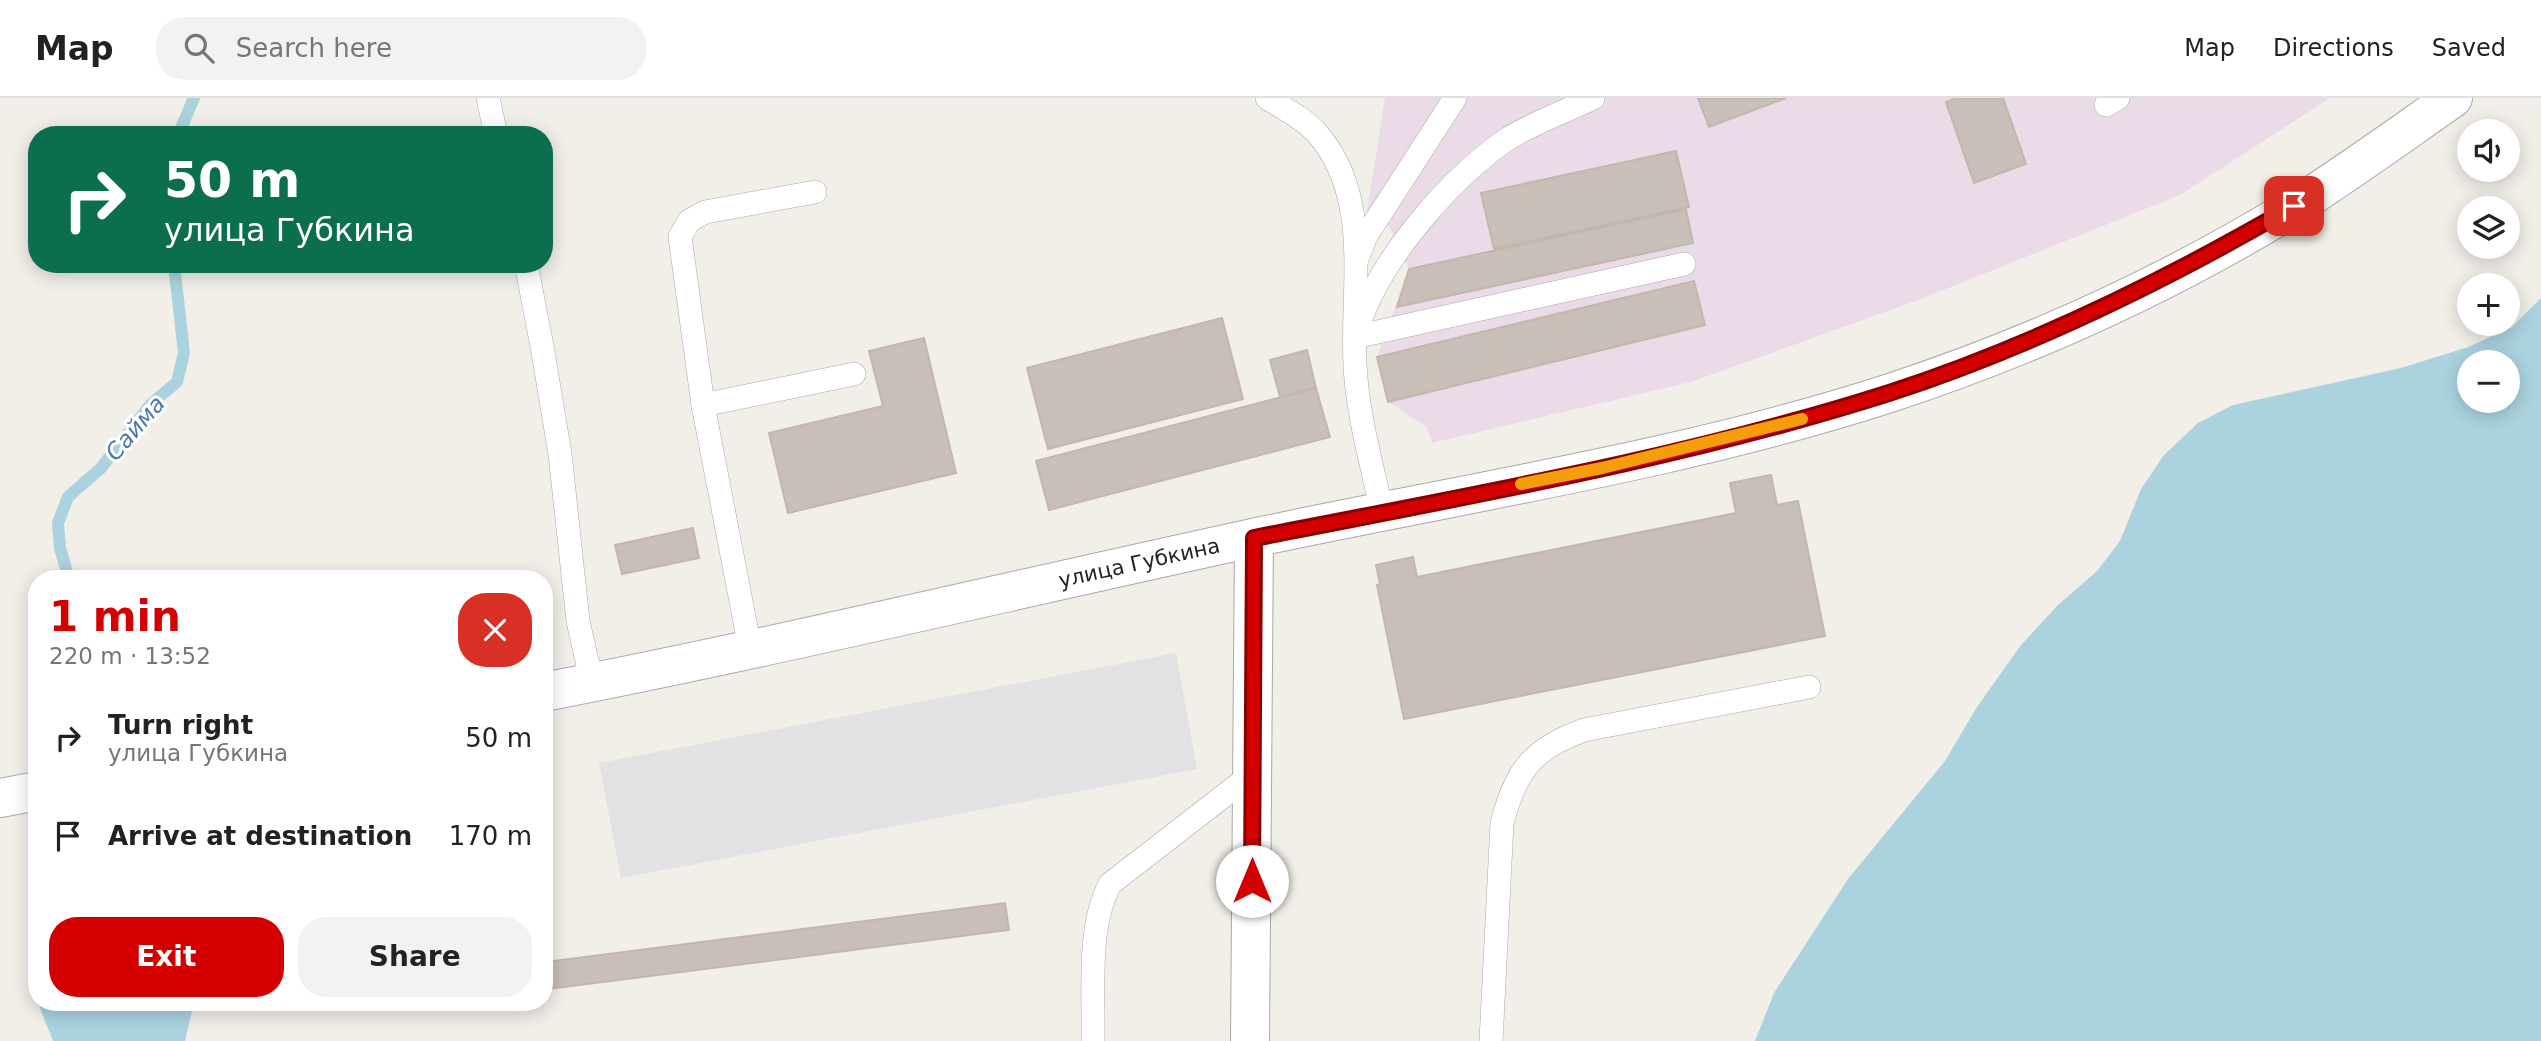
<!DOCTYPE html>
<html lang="en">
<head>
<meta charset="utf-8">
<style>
	:root { --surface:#fff; --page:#f2f2f2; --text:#222; --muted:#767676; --line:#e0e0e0; --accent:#d40000 }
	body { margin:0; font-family:"DejaVu Sans",sans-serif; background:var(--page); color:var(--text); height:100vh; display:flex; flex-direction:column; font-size:26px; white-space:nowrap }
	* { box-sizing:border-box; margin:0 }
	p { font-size:23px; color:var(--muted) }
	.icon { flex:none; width:38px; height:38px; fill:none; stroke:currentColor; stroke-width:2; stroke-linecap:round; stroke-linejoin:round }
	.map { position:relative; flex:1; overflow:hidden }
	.panel { position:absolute; left:28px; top:472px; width:525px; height:441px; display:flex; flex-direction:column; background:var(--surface); border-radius:28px; box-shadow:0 4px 18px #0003 }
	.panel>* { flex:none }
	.hud { position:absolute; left:28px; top:28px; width:525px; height:147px; border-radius:28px; box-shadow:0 4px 18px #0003; background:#0b6e4f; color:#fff; overflow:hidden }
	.tools { position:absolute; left:2457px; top:21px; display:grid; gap:14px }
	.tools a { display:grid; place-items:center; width:63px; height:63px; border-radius:50%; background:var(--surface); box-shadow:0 4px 18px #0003; font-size:35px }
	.pin { position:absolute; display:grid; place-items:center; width:60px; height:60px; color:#fff; margin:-30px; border-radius:14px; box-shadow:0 4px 10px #0006 }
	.me { position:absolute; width:77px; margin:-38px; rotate:0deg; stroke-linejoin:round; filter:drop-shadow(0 0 5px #0008) }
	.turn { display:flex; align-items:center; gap:24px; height:147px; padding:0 21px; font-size:32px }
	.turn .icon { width:91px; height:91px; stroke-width:2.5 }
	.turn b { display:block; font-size:49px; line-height:60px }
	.round { display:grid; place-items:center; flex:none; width:74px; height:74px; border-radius:28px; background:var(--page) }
	.summary { display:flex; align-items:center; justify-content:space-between; height:119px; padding:0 21px }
	h1 { font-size:42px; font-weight:700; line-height:52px; color:var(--accent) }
	.button { display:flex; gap:14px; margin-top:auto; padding:14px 21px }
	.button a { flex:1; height:80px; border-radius:28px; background:var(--accent); color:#fff; font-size:28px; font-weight:700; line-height:80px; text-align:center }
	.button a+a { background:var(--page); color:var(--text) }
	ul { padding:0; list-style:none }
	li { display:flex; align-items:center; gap:21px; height:98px; padding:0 21px }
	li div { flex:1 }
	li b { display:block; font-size:26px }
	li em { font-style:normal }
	header { display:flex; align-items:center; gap:42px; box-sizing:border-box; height:98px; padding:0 35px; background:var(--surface); border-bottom:2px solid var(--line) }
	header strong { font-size:33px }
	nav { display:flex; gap:38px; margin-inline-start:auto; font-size:24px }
	.search { width:490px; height:63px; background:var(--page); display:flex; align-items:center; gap:18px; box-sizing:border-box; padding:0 24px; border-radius:28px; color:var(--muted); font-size:26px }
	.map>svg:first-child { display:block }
</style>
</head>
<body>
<header>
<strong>Map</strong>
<div class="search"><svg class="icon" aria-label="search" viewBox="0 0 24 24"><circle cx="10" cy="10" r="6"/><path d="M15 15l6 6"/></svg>Search here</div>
<nav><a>Map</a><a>Directions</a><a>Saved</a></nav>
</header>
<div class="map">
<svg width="2541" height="943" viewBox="0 0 2541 943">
	<rect width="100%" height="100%" fill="#f2efe9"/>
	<path fill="#ebdbe8" d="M1385 0H2330L2180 97 1921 201 1691 284 1432 345 1427 329 1388 304 1377 259 1409 171 1388 127 1367 113Z"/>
	<path fill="#e2e2e2" d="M1176 555 1197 671 621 780 599 665Z"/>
	<g fill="#aad3df" fill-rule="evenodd">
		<path d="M2541 200V943H1755L1774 895 1848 781 1945 663 1977 609 2021 547 2058 507 2097 473 2120 443 2141 391 2164 357 2198 325 2233 307 2401 270 2468 249 2512 229ZM2469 264H2508V303H2469Z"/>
		<path d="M38 905H194L185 943H53Z"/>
	</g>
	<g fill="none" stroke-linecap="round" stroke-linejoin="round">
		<g stroke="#aad3df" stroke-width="12">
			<path d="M178 37 194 0"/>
			<path d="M69 481 60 450 58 425 68 399 101 370 151 306 177 284 184 255 174 166"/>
		</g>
	</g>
	<g fill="#c7bfb8" stroke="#c4b6ab" stroke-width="2">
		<path d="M1698 0H1786L1709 29Z"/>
		<path d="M1957 0H2003L2026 66 1974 85 1946 4Z"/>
		<path d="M1676 53 1689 109 1494 151 1481 95Z"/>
		<path d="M1686 111 1693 145 1397 209 1409 171Z"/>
		<path d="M1694 183 1705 227 1388 304 1377 259Z"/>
		<path d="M1222 220 1243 301 1048 351 1027 270Z"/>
		<path d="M924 240 956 375 788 415 769 335 883 308 869 253Z"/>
		<path d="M1307 252 1316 290 1280 299 1270 262Z"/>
		<path d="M1316 290 1330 339 1049 412 1036 363Z"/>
		<path d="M1771 377 1777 407 1798 403 1825 538 1404 621 1377 487 1380 486 1376 467 1413 459 1417 479 1736 415 1730 385Z"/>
		<path d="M693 430 699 460 622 476 615 447Z"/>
		<path d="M1005 805 1009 832 549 891 545 864Z"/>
	</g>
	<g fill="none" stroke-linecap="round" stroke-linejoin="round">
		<defs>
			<g id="service">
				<path d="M488 0 496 37"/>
				<path d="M1267 0C1283 10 1303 20 1316 34 1373 98 1351 189 1355 266 1357 316 1372 366 1382 414"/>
				<path d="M2106 7 2118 0"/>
				<path d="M1357 161 1366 138 1455 0"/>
				<path d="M526 166 542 248 560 356 578 523 592 585"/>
				<path d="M1360 223C1383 158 1450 81 1506 42 1532 25 1565 14 1593 0"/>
				<path d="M1355 239 1684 166"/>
				<path d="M703 307 854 276"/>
				<path d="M750 550 703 307 680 139 689 123 705 114 815 94"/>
				<path d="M1093 943C1094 894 1087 829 1110 786L1252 676"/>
				<path d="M1491 943 1502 725C1516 672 1532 651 1584 632L1809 589"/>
			</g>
			<path id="minor" d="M1250 943 1254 440"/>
			<g id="tertiary">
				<path id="s1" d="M544 594C780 548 1013 492 1248 441 1462 395 1680 363 1890 295 2030 249 2168 186 2294 109 2348 75 2400 37 2453 0"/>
				<path d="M0 700 37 693"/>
			</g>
		</defs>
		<use href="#service" stroke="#a9a9a9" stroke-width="24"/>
		<use href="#minor" stroke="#a9a9a9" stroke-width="40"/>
		<use href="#tertiary" stroke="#a9a9a9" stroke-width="40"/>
		<use href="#service" stroke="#fff" stroke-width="23"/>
		<use href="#minor" stroke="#fff" stroke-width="38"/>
		<use href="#tertiary" stroke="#fff" stroke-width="38"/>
	</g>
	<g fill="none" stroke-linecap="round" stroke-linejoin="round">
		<defs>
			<path id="route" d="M1252 783 1254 440C1467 398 1682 361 1889 295 2031 249 2165 183 2294 108"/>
		</defs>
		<use href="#route" stroke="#8a0000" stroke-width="18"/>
		<use href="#route" stroke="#d40000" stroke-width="12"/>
		<path stroke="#f59e0b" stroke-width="12" d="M1521 386 1602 370 1802 321"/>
	</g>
	<g text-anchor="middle" stroke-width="6" stroke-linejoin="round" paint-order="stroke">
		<g font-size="21" fill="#222" stroke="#fff">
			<text dy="7" stroke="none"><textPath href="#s1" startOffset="609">улица Губкина</textPath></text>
		</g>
		<g font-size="23" font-style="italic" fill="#4a7aab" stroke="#fff">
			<text transform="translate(135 330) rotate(-49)" y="8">Сайма</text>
		</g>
	</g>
</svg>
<div class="tools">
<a><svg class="icon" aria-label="sound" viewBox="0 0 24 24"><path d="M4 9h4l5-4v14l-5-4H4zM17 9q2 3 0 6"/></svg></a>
<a><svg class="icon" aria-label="layers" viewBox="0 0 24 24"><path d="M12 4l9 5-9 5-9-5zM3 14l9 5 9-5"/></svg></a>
<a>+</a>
<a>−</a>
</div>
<div class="pin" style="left:2294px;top:108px;background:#d93025"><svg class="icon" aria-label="arrive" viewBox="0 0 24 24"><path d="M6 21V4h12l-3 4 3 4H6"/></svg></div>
<svg class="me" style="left:1252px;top:783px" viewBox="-20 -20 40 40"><circle r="19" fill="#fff"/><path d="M0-13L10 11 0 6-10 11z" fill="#d40000"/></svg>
<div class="hud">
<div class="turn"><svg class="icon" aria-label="right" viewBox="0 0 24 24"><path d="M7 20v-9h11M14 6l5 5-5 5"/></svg><div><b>50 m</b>улица Губкина</div></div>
</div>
<section class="panel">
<div class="summary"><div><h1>1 min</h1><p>220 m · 13:52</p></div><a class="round" style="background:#d93025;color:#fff"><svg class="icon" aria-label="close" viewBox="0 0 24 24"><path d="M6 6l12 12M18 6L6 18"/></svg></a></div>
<ul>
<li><svg class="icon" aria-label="right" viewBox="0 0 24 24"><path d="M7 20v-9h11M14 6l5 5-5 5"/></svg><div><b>Turn right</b><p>улица Губкина</p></div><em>50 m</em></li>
<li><svg class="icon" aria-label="arrive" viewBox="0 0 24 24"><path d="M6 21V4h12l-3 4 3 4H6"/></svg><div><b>Arrive at destination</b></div><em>170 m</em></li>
</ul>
<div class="button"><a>Exit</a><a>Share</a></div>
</section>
</div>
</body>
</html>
